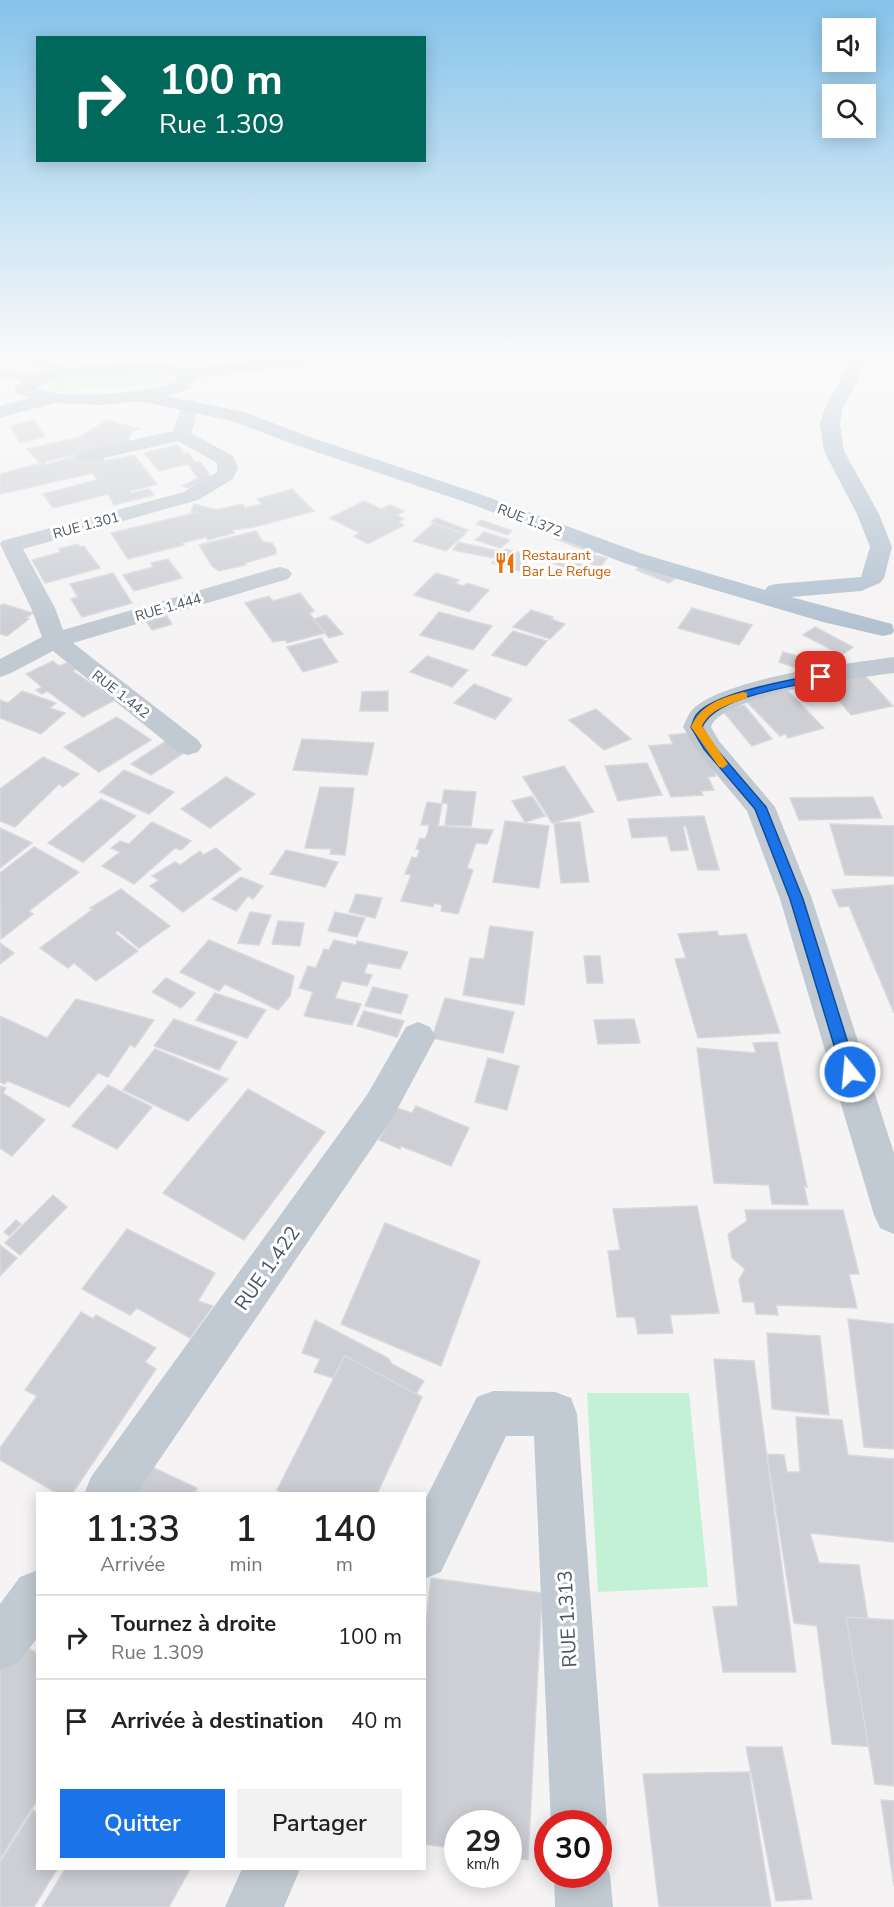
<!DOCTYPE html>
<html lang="fr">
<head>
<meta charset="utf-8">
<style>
	:root { --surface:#fff; --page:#f2f2f2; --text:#222; --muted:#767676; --line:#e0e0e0; --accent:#1a73e8 }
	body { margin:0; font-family:"Nunito Sans",sans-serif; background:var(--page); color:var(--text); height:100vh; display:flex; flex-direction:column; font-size:22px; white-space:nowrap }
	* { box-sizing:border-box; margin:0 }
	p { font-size:20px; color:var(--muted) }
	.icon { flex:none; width:33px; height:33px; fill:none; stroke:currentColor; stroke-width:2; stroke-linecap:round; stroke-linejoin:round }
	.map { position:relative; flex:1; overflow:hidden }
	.panel { position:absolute; left:36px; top:1492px; width:390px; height:378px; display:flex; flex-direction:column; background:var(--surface); border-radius:0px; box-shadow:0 3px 15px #0003 }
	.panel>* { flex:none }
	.hud { position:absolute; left:36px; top:36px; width:390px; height:126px; border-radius:0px; box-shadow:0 3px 15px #0003; background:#00695c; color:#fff; overflow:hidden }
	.buttons { position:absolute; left:822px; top:18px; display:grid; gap:12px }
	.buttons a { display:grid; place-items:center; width:54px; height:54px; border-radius:0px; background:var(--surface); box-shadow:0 3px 15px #0003; font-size:30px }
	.speed { position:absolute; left:444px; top:1810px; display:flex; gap:12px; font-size:30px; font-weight:700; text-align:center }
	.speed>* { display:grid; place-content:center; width:78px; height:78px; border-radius:50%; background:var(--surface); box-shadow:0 3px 15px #0003; line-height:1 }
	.speed small { font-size:15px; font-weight:400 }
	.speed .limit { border:9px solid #d22; background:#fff; color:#111 }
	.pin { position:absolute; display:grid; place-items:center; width:51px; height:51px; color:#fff; margin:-26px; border-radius:12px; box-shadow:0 3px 9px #0006 }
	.me { position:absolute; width:66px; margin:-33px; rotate:343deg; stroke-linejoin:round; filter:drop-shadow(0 0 4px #0008) }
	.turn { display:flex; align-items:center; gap:21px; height:126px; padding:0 24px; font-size:27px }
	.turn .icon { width:78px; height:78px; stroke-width:2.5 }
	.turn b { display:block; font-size:42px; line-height:51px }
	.eta { display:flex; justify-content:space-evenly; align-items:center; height:102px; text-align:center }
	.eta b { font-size:36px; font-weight:600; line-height:42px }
	.cta { display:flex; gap:12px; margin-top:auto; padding:12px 24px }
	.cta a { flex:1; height:69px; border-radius:0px; background:var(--accent); color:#fff; font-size:24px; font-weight:600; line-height:69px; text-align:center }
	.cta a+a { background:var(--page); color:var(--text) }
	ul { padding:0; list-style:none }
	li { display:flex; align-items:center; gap:18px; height:84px; padding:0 24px; border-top:2px solid var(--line) }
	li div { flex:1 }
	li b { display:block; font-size:22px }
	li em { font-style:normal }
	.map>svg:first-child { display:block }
</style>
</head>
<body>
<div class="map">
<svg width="894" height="1907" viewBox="0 0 894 1907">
	<rect width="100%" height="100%" fill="#f5f3f3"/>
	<g fill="#c3f1d5">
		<path d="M159 374 167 377V381L146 386 58 391 48 389 46 386 47 383 58 380Z"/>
		<path d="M587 1393H689L708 1587 598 1592Z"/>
	</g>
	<g fill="#cdcfd5" stroke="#d7d9de" stroke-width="1.5">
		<path d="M34 420 45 437 20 443 10 426Z"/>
		<path d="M107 420 139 429 132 431 128 442 40 463 27 449 80 437Z"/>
		<path d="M178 445 184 453 188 452 195 462 200 461 211 477 189 488 182 486 198 478 188 464 159 471 144 453Z"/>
		<path d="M99 454 105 461 134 455 157 484 130 491 131 493 149 489 154 495 114 505 108 494 53 508 43 494 97 480 93 473 0 494V474L45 462 46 465 78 455Z"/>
		<path d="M292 489 314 511 254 527 232 530 234 533 208 540 206 537 182 543 184 545 128 559 111 533 199 512H191L194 504 216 510 243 504 245 508 262 504 257 499Z"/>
		<path d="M364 501 381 509 390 505 404 511 397 515 404 519 398 522 404 525 368 544 354 536 360 533 330 518Z"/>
		<path d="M436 518 468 530 463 534 431 522Z"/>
		<path d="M481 520 512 531 507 535 476 524Z"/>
		<path d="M433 524 465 534 446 551 413 541Z"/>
		<path d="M256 531 263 542 272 543 276 549V554L245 563 246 565 219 571 212 566 199 545Z"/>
		<path d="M484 532 510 540 500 548 475 540Z"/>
		<path d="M561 536 598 550 594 554 556 539Z"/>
		<path d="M458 542 498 551 493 558 453 550Z"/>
		<path d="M78 544 80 547 84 546 100 568 45 583 32 560 61 552 59 549Z"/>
		<path d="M506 549 532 556 519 571 492 563Z"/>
		<path d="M540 551 559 557 582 564 576 571 533 557Z"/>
		<path d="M594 555 607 558 601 567 588 563Z"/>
		<path d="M168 559 182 578 134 591 123 575 153 567 151 563Z"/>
		<path d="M641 565 675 579 669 583 636 570Z"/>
		<path d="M113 573 132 603 82 617 71 599 78 597 70 584Z"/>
		<path d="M436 573 459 580 455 583 464 586 467 583 489 590 469 612 414 595Z"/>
		<path d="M300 593 314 611 309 613 325 633 287 643 285 640 273 642 245 603 269 596 273 601Z"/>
		<path d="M3 604 33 613 26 618 29 619 7 636 0 634V606Z"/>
		<path d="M692 608 752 625 739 645 678 628Z"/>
		<path d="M531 610 553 617 551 619 565 624 550 639 513 627Z"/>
		<path d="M439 612 492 626 473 650 420 635Z"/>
		<path d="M326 615 343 634 329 638 314 619Z"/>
		<path d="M167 616 172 624 152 630 146 621Z"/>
		<path d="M815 627 853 647 842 655 803 635Z"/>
		<path d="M513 631 547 641 526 666 492 655Z"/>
		<path d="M321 638 338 662 303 672 287 647Z"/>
		<path d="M783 652 797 656 794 667 779 662Z"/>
		<path d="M427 656 468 670 452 687 410 672Z"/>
		<path d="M53 661 59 666 67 663 76 669 73 671 115 700 83 717 47 691 42 694 36 690 42 687 26 674Z"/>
		<path d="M857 667 893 706 851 715 817 674Z"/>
		<path d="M474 684 512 699 495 719 454 703Z"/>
		<path d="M787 690 824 728 788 738 785 734 780 736 746 701Z"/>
		<path d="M22 691 56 703 50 708 65 713 41 734 0 718V700L8 703Z"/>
		<path d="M388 691V711H360L362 692Z"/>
		<path d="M744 705 772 739 752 746 722 710Z"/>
		<path d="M596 709 631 739 604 750 569 720Z"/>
		<path d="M117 717 151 740 99 772 64 747Z"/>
		<path d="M691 733 707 756 716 776 708 777 714 790 701 791 703 795 671 797 649 746 673 744 669 735Z"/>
		<path d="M169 739 188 750 151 775 131 764Z"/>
		<path d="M302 739 374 743 367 775 293 770Z"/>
		<path d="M43 757 79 774 63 787 59 784 15 827 0 821V789Z"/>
		<path d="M647 763 662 795 618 801 605 766Z"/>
		<path d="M564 766 594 812 552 823 523 777Z"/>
		<path d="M124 770 174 792 149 814 100 792Z"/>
		<path d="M226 777 255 794 210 828 181 809Z"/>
		<path d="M320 787 354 788 345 855 330 854 331 849 305 848Z"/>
		<path d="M444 790 476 792 471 826 445 825 448 804 442 803Z"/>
		<path d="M532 796 545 816 525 822 512 801Z"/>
		<path d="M873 797 882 818 799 820 790 798Z"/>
		<path d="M101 799 136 816 83 862 48 843Z"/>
		<path d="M427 802 442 804 438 826 493 830 487 844 476 843 467 868 473 870 458 914 441 911 442 905 434 903 433 907 401 901 411 875 405 874 412 857 417 858 420 850 416 849 420 838 425 839 428 832 429 825H421Z"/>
		<path d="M704 816 719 870H698L686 826H683L688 850 671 851 667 836 632 838 628 819Z"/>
		<path d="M505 821 549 826 539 888 493 882Z"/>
		<path d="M152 822 191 841 181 850 175 848 134 884 102 866 120 852 111 848 120 841 129 844Z"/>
		<path d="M580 822 589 882 561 883 554 823Z"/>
		<path d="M830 824 894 826V876L845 875Z"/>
		<path d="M0 828 32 843 0 868Z"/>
		<path d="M34 847 79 872 29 911 33 914 1 939 0 873Z"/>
		<path d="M216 848 241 869 183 912 150 886 159 880 152 876 175 862 180 865 200 851 203 855Z"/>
		<path d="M286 850 338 862 325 887 270 874Z"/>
		<path d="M241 877 263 886 253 899 248 896 236 911 212 899Z"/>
		<path d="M894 885V1013L849 906 839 907 832 890Z"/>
		<path d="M121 889 170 926 139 948 118 931 115 933 138 951 96 981 74 963 68 968 40 948 93 909 90 908Z"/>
		<path d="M356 894 382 898 375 918 349 912Z"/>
		<path d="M250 912 271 915 259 945 238 943Z"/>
		<path d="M335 912 365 918 357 937 328 931Z"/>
		<path d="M278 921 304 923 300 946 272 944Z"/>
		<path d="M490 926 533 932 524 1005 463 995 470 958 484 959Z"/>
		<path d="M717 931 719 936 746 934 780 1033 698 1038 675 959 686 958 678 934Z"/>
		<path d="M209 940 294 976 290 996 278 1010 225 984 219 991 180 972Z"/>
		<path d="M334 940 356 945 357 941 408 952 400 969 368 963 364 973 372 975 367 986 342 981 335 998 361 1004 352 1025 304 1016 313 992 299 988 308 966 316 968 324 949 329 950Z"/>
		<path d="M0 943 14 953 0 964Z"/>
		<path d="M584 956H600L603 983H587Z"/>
		<path d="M166 978 195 993 181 1008 152 992Z"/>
		<path d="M373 987 408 995 401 1014 365 1006Z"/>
		<path d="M215 993 266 1010 247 1038 196 1020Z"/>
		<path d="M445 998 514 1012 503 1053 432 1038Z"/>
		<path d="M76 999 154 1020 135 1047 130 1045 108 1077 98 1073 69 1107 8 1081 4 1084 0 1082V1016L47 1038Z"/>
		<path d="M364 1011 404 1021 397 1037 357 1026Z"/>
		<path d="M174 1019 237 1042 219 1070 154 1046Z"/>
		<path d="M634 1019 640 1043 598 1044 594 1020Z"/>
		<path d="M777 1042 807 1187 804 1186 808 1205 772 1204 769 1185 714 1183 697 1048 756 1053 753 1043Z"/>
		<path d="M155 1049 228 1079 188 1121 123 1090Z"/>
		<path d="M488 1058 519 1066 507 1110 475 1102Z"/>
		<path d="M108 1085 152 1107 117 1149 72 1126Z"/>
		<path d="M0 1086 6 1088 3 1093 45 1120 12 1156 0 1148Z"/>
		<path d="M248 1089 325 1132 244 1240 163 1193Z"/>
		<path d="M416 1106 469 1128 451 1166 401 1146 400 1149 379 1140 397 1108 412 1113Z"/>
		<path d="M53 1195 67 1207 20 1255 5 1243Z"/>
		<path d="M697 1206 719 1313 670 1315 673 1333 638 1334 635 1317H617L608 1251 620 1250 613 1209Z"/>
		<path d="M745 1210H843L859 1274H849L857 1308 776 1305 778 1315 756 1314 754 1302H743L739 1280 745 1269 732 1258 728 1234 747 1221Z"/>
		<path d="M16 1220 21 1224 9 1236 4 1232Z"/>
		<path d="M385 1223 480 1261 441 1366 341 1324Z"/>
		<path d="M127 1229 215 1273 198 1301 213 1306 190 1338 137 1308 130 1315 82 1289Z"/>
		<path d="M0 1245 17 1258 0 1276Z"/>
		<path d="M81 1312 93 1319 96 1315 156 1348 145 1362 156 1369 72 1494H58L0 1460V1448L37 1396 25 1390Z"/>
		<path d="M848 1319 894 1324V1449L864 1447Z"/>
		<path d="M315 1320 388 1358 392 1364 424 1381 416 1394 345 1356 333 1378 314 1372 320 1359 302 1353Z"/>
		<path d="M767 1333 820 1336 829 1415 772 1409Z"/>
		<path d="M345 1356 422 1397 377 1494H284L277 1490Z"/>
		<path d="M714 1359 754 1361 796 1672H723L713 1607 738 1606Z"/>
		<path d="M796 1417 842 1420 848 1455 894 1459V1542L810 1533 819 1563 859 1565 889 1748 832 1744 817 1626 794 1623 767 1454 784 1455 787 1472H800Z"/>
		<path d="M133 1458 197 1488 194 1494H113Z"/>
		<path d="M431 1578 542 1593 528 1860 508 1857V1824H458V1849L424 1844V1642Z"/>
		<path d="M846 1617 894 1620V1786L875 1784Z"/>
		<path d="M17 1641 38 1654V1799L0 1859V1666Z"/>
		<path d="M746 1747H782L812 1899 776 1901Z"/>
		<path d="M749 1772 771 1907H659L643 1774Z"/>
		<path d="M881 1800 894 1801V1886Z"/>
		<path d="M33 1810 38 1813V1869H57L34 1907H0V1862Z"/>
		<path d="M65 1869H190L169 1907H42Z"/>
	</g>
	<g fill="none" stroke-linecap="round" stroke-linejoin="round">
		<g fill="#c1cad2" fill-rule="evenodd">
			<path d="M26 360C39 360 68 362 76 373L73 377C59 380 35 371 26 360Z"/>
			<path d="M190 400 197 402 199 406 191 433 233 456 238 467 233 479 198 500 23 549 55 608 63 630 272 569 280 567 288 569 292 574 288 579 73 643 198 740 202 746 198 752 188 755 178 752 53 651 9 674 0 677V659L42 637 31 608 0 544 2 541 184 492 217 472V463L178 441 87 462 80 460 77 456 80 452 173 431 183 402Z"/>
			<path d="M894 657V673C861 677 720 695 711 727L719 741 775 807 812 899 894 1153V1234L880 1228 874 1215 780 899 747 811 698 752 683 727C686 720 689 712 695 707 732 677 845 664 894 657Z"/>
			<path d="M418 1022 430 1027 436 1037 393 1117 136 1494H84L91 1477 367 1095 406 1027Z"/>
			<path d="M493 1391 555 1392 571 1398 577 1414 607 1824 598 1844V1824H551L534 1436H506L441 1572 424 1579V1502L477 1397Z"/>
			<path d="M38 1570V1637L18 1663 0 1670V1604L20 1577Z"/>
			<path d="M598 1853 602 1855 610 1875 613 1907H555L554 1875H598Z"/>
			<path d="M242 1869H300L284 1907H225Z"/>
		</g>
		<path fill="#b3c2d1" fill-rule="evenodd" d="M259 360H317L309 365 194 378 190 389 167 396 244 412 307 436 485 496 643 554 765 590 768 586 776 584 861 577 870 547 857 514 824 451 820 424 824 410 851 360H869L842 410 840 424 844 451 879 514 892 547 884 578 880 583 861 591 791 597 892 624 894 631 892 634 883 636 823 622 627 564 471 504 293 444 232 421 139 401 103 405 54 403 0 418V406L29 398 17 393 14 389 22 381 0 378V368L42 372 86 365 159 363 189 368ZM159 373 177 376 175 382C145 394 66 400 36 388L51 381 65 378Z"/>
	</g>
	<linearGradient id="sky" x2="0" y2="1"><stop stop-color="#85c3ea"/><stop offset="0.57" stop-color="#fafafa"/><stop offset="1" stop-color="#fafafa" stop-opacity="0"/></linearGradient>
	<rect width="894" height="627" fill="url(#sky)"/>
	<path fill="#1a73e8" stroke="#114b97" stroke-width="1.5" d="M821 674 826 677 825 679C793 687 716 695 702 727L712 744 766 807 803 899 857 1072 855 1077 850 1079 845 1077 842 1072 790 899 755 809 704 749 691 727C693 723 694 717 697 714 716 692 792 680 821 674Z"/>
	<path fill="#f59e0b" d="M743 692 747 693V698C730 704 710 709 702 726L728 764 723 768 719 767 691 727C701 704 721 698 743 692Z"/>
	<defs>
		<symbol id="restaurant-bare" viewBox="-9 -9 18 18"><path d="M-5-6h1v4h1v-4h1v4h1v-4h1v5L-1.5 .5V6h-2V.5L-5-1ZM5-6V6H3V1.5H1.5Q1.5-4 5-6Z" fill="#e8710a" stroke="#fff" stroke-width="2.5" paint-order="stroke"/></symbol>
	</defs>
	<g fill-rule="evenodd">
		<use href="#restaurant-bare" x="490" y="548" width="30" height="30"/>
	</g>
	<g text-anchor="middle" stroke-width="6" stroke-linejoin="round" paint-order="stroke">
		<g font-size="14" fill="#4a5661" stroke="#fff">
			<text transform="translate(530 520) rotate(21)" y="5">RUE 1.372</text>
			<text transform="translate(86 525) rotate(-15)" y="5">RUE 1.301</text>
			<text transform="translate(168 607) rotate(-16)" y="5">RUE 1.444</text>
			<text transform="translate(121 694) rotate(38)" y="5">RUE 1.442</text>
		</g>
		<g font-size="14" fill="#c56008" stroke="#fff" text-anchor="start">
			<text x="522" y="560">Restaurant<tspan x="522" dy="16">Bar Le Refuge</tspan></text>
		</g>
		<g font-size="20" fill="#4a5661" stroke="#fff">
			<text transform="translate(267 1268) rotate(-55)" y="7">RUE 1.422</text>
			<text transform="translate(567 1619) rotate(-93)" y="7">RUE 1.313</text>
		</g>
	</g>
</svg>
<div class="buttons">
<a><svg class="icon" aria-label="sound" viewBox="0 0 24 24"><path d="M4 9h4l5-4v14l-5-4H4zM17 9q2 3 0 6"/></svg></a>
<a><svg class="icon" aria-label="search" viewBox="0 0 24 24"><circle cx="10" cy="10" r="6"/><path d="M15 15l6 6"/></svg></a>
</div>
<div class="speed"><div>29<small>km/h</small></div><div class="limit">30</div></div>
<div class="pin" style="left:821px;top:677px;background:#d93025"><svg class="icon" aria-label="arrive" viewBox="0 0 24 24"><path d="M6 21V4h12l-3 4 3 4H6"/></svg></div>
<svg class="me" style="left:850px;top:1072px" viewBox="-20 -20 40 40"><circle r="17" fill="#1a73e8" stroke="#fff" stroke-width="3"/><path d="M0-11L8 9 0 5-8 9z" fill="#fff"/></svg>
<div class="hud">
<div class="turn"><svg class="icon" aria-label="right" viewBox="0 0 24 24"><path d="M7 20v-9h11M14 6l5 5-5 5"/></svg><div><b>100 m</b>Rue 1.309</div></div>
</div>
<section class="panel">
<div class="eta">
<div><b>11:33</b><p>Arrivée</p></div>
<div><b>1</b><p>min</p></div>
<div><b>140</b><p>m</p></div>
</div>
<ul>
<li><svg class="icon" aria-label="right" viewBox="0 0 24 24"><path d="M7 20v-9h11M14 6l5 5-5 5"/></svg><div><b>Tournez à droite</b><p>Rue 1.309</p></div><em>100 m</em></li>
<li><svg class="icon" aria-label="arrive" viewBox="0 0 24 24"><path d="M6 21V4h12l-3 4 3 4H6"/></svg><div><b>Arrivée à destination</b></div><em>40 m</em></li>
</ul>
<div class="cta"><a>Quitter</a><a>Partager</a></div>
</section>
</div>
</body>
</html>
